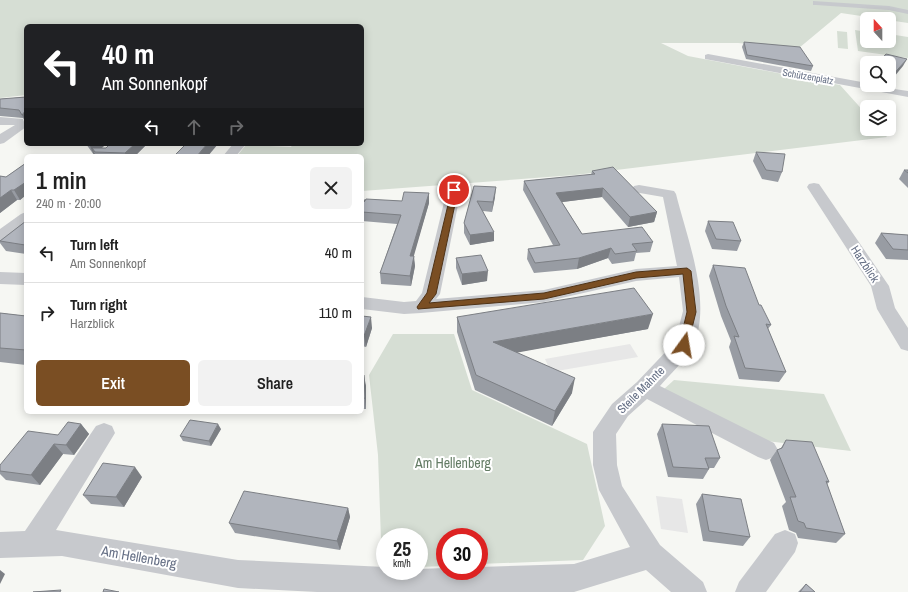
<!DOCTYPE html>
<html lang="en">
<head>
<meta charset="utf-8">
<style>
	:root { --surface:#fff; --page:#f2f2f2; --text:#222; --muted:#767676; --line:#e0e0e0; --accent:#7a4e23 }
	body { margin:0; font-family:"Archivo Narrow",sans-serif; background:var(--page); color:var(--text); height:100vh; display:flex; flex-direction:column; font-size:15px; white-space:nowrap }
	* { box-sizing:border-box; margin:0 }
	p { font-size:13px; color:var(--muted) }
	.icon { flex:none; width:22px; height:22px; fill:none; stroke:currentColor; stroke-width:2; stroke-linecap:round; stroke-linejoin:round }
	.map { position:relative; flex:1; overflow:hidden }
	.side { position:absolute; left:24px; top:154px; width:340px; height:260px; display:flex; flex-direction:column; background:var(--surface); border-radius:6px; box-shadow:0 2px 10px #0003 }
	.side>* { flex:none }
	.guide { position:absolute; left:24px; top:24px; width:340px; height:122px; border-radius:6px; box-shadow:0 2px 10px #0003; background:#202124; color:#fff; overflow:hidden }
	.needle { width:26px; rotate:339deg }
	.controls { position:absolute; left:860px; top:12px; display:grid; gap:8px }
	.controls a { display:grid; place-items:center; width:36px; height:36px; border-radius:6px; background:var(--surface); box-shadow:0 2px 10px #0003; font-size:20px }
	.speed { position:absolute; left:376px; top:528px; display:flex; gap:8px; font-size:20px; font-weight:700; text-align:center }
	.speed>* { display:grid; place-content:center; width:52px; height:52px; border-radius:50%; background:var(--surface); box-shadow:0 2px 10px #0003; line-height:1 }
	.speed small { font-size:10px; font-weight:400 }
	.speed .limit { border:6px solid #d22; background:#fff; color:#111 }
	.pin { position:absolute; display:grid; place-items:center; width:34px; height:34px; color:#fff; margin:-17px; border:2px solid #fff; border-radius:50%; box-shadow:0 1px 4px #0007 }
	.me { position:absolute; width:44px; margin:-22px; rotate:13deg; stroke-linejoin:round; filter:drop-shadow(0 0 3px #0008) }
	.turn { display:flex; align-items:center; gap:14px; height:84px; padding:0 12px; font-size:18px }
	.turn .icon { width:52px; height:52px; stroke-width:2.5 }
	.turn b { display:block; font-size:28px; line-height:34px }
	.lanes { display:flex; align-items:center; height:38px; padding:0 12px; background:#0003; justify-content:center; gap:20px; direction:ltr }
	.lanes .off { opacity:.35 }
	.round { display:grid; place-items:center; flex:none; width:42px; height:42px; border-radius:6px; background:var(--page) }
	.summary { display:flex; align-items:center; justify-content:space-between; height:68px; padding:0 12px }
	h1 { font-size:24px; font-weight:600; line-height:30px }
	.action { display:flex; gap:8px; margin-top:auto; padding:8px 12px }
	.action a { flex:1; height:46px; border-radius:6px; background:var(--accent); color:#fff; font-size:16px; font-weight:600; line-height:46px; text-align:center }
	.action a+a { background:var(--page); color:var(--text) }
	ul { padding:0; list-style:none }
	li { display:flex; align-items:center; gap:12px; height:60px; padding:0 12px; border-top:1px solid var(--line) }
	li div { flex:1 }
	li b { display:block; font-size:15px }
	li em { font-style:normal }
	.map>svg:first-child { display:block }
</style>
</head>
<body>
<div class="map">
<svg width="908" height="592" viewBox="0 0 908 592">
	<rect width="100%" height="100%" fill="#f6f7f3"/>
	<g fill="#e7e7e7">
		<path d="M630 344 638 357 551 372 545 359Z"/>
		<path d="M656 496 682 499 688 533 661 529Z"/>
	</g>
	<g fill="#d6ded4">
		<path d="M0 0H908V23L841 13 799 48 738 43H661L688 56 840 85 867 115V129H880L887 137 575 175 362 191V156H237L246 145 291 147 293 144H362V26H26V95L0 98Z"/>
		<path d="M855 30 867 32V41H889V34L908 37V58L858 51Z"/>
		<path d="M837 31 847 32 848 49 838 48Z"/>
		<path d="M393 334H454L472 390 587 444 605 526 583 560 479 564V537H445V566L419 567V537H385V568H382L378 455 369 375Z"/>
		<path d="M674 380 824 394 851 451 758 440 663 390Z"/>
	</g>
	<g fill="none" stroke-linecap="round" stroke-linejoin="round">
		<g fill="#c7c9cd" fill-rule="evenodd">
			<path d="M813 1 889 6 908 10V14L889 10 816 5H813Z"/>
			<path d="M708 54 867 83V85L908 91V97L705 59V55Z"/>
			<path d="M0 117 23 119 26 127 4 143 0 144V134L15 125H0Z"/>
			<path d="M233 144H246L236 156H223Z"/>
			<path d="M814 183 819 184 889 286 895 308 908 328V351L901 349 877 309 871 286 807 187 809 184Z"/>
			<path d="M639 185 674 191 676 194C687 238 713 303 693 346 687 359 669 375 660 386L774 443 778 450 774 457 766 460 758 457 647 399 628 416 616 434 617 465 622 486 660 545 703 582 707 592H671L646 570 574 592H317L238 588 62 556 0 558V532L25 531 96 426 104 423 112 426 115 433 56 530 238 560 385 567V571H419V569L445 568V571H479V567L574 564 630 547 599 490 593 465V432L612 404 637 382 675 342 683 311 679 277 636 281 544 302 421 313 404 314 362 309V297L404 302 416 301 422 293 447 190 449 187H459L461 190 440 294 436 299 544 290 636 269 677 266 663 197 634 192 632 189 634 186Z"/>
			<path d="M26 212V224L6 240 0 242V229L21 214Z"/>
			<path d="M0 272 26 273V285L0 284Z"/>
			<path d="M785 530 795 534 798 543 795 552 766 592H735L739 582 775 534Z"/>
		</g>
	</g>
	<g fill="#989ca3">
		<path d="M744 42 813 66 811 71 746 59 742 47Z"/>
		<path d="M867 75V83L864 81Z"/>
		<path d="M877 85H887L886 86Z"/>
		<path d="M26 97V122L23 118 0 116V99Z"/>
		<path d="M86 144H106L102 148H106L110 144H147L135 156H96L95 154 94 155Z"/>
		<path d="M756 152 782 172 778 182 762 179 753 161Z"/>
		<path d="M26 163V195L20 200H17L0 213V176L6 177Z"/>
		<path d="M904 170H908V188L899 179Z"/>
		<path d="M592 171 657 212 654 222 628 227 602 197 562 202 582 234 653 242 650 252 636 253 634 261 612 264 608 258 577 269 534 273 527 259 528 249 553 245 523 190 524 181 591 175Z"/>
		<path d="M474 186 495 197 492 212 483 211 494 241 470 245 464 233V223Z"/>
		<path d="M429 193V203L413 256 415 266 411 286 381 284 380 273 397 224 362 221V200L402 201Z"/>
		<path d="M26 221V254L6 251 0 243V241Z"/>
		<path d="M708 221 741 241 737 251 712 249 705 231Z"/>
		<path d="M881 233 908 235V260L886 259 875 243Z"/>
		<path d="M456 258 487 281 462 285 456 268Z"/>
		<path d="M713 265 759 305 771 325 768 329 786 372 779 382 739 379 729 347 731 341 721 316 709 276Z"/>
		<path d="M0 313 26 316V365L0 362Z"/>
		<path d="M362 316 372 328 366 347 362 346Z"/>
		<path d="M457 317 648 329 517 352 572 393 552 426 475 390 457 332Z"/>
		<path d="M362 376 366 386V409H362Z"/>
		<path d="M81 424 89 434 74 455 63 454 40 485 6 480 0 474V465Z"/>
		<path d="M662 424 720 458 714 468H709V469L703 479 668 477 657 434Z"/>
		<path d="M221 429 211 446 183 441 180 436Z"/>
		<path d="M786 440 829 482 827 484 845 534 836 543 798 538 796 533 789 530 782 506 786 502 770 460 777 450 781 448Z"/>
		<path d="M142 477 124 507 91 504 83 495Z"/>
		<path d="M702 494 750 537 743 546 703 541 696 504Z"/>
		<path d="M348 508 350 517 340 550 235 533 229 523Z"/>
		<path d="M806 584 815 592H798Z"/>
	</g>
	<g fill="#7c7f84">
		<path d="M907 59 903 66 889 83V81L890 78Z"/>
		<path d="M26 110V122L22 115Z"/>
		<path d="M92 144H106L97 152 92 148 95 154 94 155 90 146Z"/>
		<path d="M135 144H147L135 156H126L125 153Z"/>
		<path d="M207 144H218L208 156H197Z"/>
		<path d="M26 182V195L20 200 14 190Z"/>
		<path d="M496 187 495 197 492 212 493 202Z"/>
		<path d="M603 188 602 197 555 203 556 193Z"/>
		<path d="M11 190 17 200 0 213V198Z"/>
		<path d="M429 193V203L411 266 410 256Z"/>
		<path d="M657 212 654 222 628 227 630 217Z"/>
		<path d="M494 232V241L470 245V235Z"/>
		<path d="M611 248 608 258 577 269 579 258Z"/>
		<path d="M414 256 415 266 411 286 410 276Z"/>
		<path d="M488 271 487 281 462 285V274Z"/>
		<path d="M653 314 648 329 492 357 493 342Z"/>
		<path d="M371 317 372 328 366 347 364 336Z"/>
		<path d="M364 375 366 386V409L365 398Z"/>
		<path d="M575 378 572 393 552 426 555 411Z"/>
		<path d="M81 424 89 434 74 455 66 445Z"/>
		<path d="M218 424 221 429 211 446 209 441Z"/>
		<path d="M54 444 63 454 40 485 31 475Z"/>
		<path d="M135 467 142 477 124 507 116 497Z"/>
		<path d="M348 508 350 517 340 550 337 541Z"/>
		<path d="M0 570 5 574 0 584Z"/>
	</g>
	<g fill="#b1b5bd" stroke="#7c7f84">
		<path d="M744 42 800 47 813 66 747 55Z"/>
		<path d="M886 54 907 59 890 78H889V63H878Z"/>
		<path d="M26 97V110L22 115 19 110 0 108V99Z"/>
		<path d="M110 144H135L125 153 95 152 92 148H106Z"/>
		<path d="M186 144H207L197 156 175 155Z"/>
		<path d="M756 152 785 154 782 172 766 170Z"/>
		<path d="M26 163V182L14 190H11L0 198V176L6 177Z"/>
		<path d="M613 167 657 212 630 217 603 188 556 193 582 234 642 227 653 242 632 244 637 251 615 254 611 248 579 258 535 263 528 249 560 245 524 181 595 174 592 171Z"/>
		<path d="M904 170H908V173Z"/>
		<path d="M474 186 496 187 493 202 477 201 494 232 470 235 464 223Z"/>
		<path d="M404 192 429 193 410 256H414L410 276 380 273 401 215 362 212V200H365L364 202 366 199 402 201Z"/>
		<path d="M26 221V244L25 245 0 241Z"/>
		<path d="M708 221 733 222 741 241 716 239Z"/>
		<path d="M881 233 908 235V250L893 249Z"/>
		<path d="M481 255 488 271 462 274 456 258Z"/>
		<path d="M713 265 745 268 759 305H761L771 325 766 324 786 372 745 368 734 336 739 337 726 306Z"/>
		<path d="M634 288 653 314 493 342 575 378 555 411 476 375 457 317Z"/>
		<path d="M0 313 26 316V350L0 348Z"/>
		<path d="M362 316 371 317 364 336H362Z"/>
		<path d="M364 375 365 398 362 399V376Z"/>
		<path d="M190 420 218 424 209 441 180 436Z"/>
		<path d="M68 422 81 424 66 445 54 444 31 475 0 471V465L28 431 58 435Z"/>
		<path d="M662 424 709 426 720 458H705L709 469 673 467Z"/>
		<path d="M786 440 812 442 829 482 826 481 845 534 806 528 804 523 798 521 790 497H796L777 450 782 448Z"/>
		<path d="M103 463 135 467 116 497 83 495Z"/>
		<path d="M244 491 348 508 337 541 229 523Z"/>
		<path d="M702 494 741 499 750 537 709 531Z"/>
		<path d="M806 584 815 592H800Z"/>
		<path d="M104 589 119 592H103Z"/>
		<path d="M61 590 60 592H33Z"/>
	</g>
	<path fill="#7a4e23" stroke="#4f3317" d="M452 188 458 190 436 294 429 303 544 293 636 272 687 268 691 271 696 312 687 348H680L679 345 687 312 683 274 636 278 544 299 418 309 417 307 427 293Z"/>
	<g text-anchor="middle" stroke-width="4" stroke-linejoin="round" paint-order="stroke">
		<g font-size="10" fill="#656f85" stroke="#fff">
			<text transform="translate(808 76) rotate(10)" y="4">Schützenplatz</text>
		</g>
		<g font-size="12" fill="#656f85" stroke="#fff">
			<text transform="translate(865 264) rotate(57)" y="4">Harzblick</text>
			<text transform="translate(641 390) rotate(-45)" y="4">Steile Mahnte</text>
		</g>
		<g font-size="14" fill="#647c65" stroke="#fff">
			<text x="453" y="468">Am Hellenberg</text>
		</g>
		<g font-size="14" fill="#656f85" stroke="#fff">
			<text transform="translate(139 557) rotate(10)" y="5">Am Hellenberg</text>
		</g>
	</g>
</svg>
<div class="controls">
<a><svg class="needle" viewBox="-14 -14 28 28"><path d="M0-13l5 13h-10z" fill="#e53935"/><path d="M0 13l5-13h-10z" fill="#767676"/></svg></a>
<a><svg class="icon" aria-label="search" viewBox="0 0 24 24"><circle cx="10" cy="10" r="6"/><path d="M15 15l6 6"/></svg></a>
<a><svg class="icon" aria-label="layers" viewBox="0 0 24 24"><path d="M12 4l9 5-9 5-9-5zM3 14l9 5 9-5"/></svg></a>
</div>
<div class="speed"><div>25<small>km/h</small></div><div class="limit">30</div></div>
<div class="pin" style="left:454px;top:190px;background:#d93025"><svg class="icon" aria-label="arrive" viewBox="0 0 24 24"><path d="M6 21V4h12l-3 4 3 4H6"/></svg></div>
<svg class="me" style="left:684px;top:345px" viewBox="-20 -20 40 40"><circle r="19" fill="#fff"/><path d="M0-13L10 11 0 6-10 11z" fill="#7a4e23"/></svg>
<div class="guide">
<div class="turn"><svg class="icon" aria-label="left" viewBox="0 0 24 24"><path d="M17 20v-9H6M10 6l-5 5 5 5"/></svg><div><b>40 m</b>Am Sonnenkopf</div></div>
<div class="lanes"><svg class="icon" aria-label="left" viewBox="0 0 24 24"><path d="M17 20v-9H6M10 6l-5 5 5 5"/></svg><svg class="icon off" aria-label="ahead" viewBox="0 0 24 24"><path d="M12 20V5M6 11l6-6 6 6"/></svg><svg class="icon off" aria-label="right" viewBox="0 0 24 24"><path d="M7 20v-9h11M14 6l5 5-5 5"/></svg></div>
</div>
<section class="side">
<div class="summary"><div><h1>1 min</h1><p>240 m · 20:00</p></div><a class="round"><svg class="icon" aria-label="close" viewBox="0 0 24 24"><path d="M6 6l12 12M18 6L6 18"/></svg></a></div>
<ul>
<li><svg class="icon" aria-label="left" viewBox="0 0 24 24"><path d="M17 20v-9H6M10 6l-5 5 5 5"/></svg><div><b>Turn left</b><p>Am Sonnenkopf</p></div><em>40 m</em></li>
<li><svg class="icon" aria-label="right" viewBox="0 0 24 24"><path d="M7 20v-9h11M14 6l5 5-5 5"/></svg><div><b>Turn right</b><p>Harzblick</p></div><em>110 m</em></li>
</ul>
<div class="action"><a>Exit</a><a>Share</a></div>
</section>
</div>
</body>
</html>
